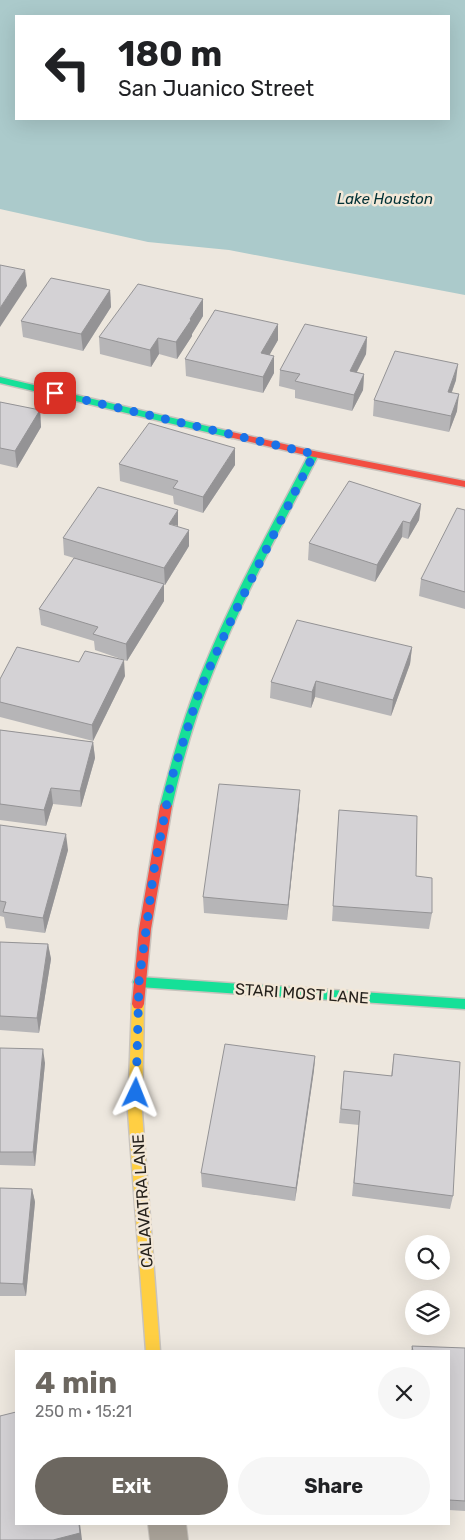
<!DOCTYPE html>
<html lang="en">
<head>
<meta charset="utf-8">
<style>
	:root { --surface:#fff; --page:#f6f6f6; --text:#202124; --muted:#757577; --accent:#6c6760 }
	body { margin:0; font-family:Rubik,sans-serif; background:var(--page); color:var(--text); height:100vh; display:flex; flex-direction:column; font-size:19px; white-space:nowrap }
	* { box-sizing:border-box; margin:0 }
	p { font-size:16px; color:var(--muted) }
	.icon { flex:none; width:28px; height:28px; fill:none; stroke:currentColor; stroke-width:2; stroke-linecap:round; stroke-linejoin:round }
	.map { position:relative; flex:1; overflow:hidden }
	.details { position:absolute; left:15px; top:1350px; width:435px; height:175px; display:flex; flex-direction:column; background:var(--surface); border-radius:0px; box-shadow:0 5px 20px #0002 }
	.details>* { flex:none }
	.guide { position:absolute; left:15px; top:15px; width:435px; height:105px; border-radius:0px; box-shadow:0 5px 20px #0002; background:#fff; color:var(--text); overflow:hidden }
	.tools { position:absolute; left:405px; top:1235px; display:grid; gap:10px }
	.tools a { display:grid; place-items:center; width:45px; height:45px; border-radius:50%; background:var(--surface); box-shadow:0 5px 20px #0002; font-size:25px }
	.pin { position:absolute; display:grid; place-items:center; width:42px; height:42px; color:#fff; margin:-21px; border-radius:10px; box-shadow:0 2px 8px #0006 }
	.me { position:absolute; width:55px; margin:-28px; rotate:2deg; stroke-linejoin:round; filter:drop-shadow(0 0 4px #0008) }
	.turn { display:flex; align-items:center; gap:18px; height:105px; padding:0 20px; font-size:22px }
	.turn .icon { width:65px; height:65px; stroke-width:2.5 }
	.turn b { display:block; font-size:35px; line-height:42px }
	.round { display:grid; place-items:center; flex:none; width:52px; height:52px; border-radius:26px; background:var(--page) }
	.summary { display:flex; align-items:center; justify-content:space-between; height:85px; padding:0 20px }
	h1 { font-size:30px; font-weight:700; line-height:38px; color:var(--accent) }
	.button { display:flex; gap:10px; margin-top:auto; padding:10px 20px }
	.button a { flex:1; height:58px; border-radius:30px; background:var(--accent); color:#fff; font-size:20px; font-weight:700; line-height:58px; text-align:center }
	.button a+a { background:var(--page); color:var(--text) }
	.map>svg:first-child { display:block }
</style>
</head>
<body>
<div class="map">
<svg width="465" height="1540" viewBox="0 0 465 1540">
	<rect width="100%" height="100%" fill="#ede7de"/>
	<path fill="#abcacb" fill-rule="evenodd" d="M0 0H465V295L229 250 148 242 0 209ZM16 16H449V119H16Z"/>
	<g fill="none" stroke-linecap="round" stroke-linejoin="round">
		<defs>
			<path id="street" d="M148 1524H186L188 1540H150Z"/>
			<g id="fast">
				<path d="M0 377 232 432 237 435 232 438 0 383Z"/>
				<path d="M314 451 319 454C275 539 228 624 197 715 187 745 179 775 172 806L170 809H162L160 806C168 775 176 745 186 715 217 624 265 539 309 454Z"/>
				<path d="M139 977 465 999V1009L139 987 135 986 133 982 135 978Z"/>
			</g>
			<path id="slow" d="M138 999 142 1000 144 1004 142 1112 160 1351H146L128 1112 132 1004 134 1000Z"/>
			<g id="jam">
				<path d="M232 432 314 451 465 481V487L314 457 229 437V433Z"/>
				<path d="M166 801 170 803 172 806 151 929 144 1004 142 1008 138 1009 134 1008 132 1004 139 929 160 806 162 803Z"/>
			</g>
		</defs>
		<use href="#street" stroke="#c8c3bd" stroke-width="2"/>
		<use href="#fast" stroke="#c8c3bd" stroke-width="3"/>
		<use href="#slow" stroke="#c8c3bd" stroke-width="3"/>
		<use href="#jam" stroke="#c8c3bd" stroke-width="3"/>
		<use href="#street" fill="#aca59b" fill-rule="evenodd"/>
		<use href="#fast" fill="#16e098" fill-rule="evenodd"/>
		<use href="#slow" fill="#ffcf43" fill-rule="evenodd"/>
		<use href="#jam" fill="#f24e42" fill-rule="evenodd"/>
	</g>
	<g fill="#b6b5b7">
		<path d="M110 290 111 307 83 351 23 337 21 321Z"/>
		<path d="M203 299V316L192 334V336L177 359 159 354 151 367 100 354 99 337Z"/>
		<path d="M367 337 366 354 357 372 364 374 363 390 352 411 295 398V390L279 386 280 370Z"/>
		<path d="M278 340 269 355 274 373 263 393 186 376 185 359Z"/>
		<path d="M456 380 452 392 457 411 449 432 373 416 374 400Z"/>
		<path d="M0 402 40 410 41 427 17 468 0 464Z"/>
		<path d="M119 464 235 465 203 513 174 504 173 496 120 481Z"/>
		<path d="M421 504 419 520 408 539 402 537 375 582 308 560 309 543Z"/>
		<path d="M465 510V609L419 596 421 579Z"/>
		<path d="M178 527 189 546 165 585 119 571 164 584V601L127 661 95 650 94 641 41 625 39 609 74 558 64 555 63 538Z"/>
		<path d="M412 647 410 664 391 716 315 697 311 708 270 698 271 682Z"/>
		<path d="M125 676 93 741 0 717V679Z"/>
		<path d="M0 730 93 742 95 758 81 807 53 804 46 826 0 820Z"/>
		<path d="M299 806 287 920 204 913 203 897Z"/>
		<path d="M0 825 68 850 45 933 6 928 4 917 0 916Z"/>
		<path d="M338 826 416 876 432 913 429 929 332 921Z"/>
		<path d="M0 942 48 944 51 959 39 1033 0 1030Z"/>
		<path d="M0 1048 45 1063 35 1166 0 1165Z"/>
		<path d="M394 1054 453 1196 450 1209 352 1196 359 1125 339 1123 344 1071 391 1076Z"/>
		<path d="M315 1056 314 1070 295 1201 202 1187 201 1173Z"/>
		<path d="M0 1188 32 1189 35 1202 26 1296H0Z"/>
		<path d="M412 1346 465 1348V1511L449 1510V1351H411Z"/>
	</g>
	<g fill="#949395">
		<path d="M25 270 27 286 0 327V308Z"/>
		<path d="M110 290 111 307 83 351 81 334Z"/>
		<path d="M203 299V316L192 334V336L177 359 176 342 190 319Z"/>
		<path d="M278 324V340L261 370V353Z"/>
		<path d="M367 337 366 354 349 387 350 371Z"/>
		<path d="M158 338 159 354 151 367 150 350Z"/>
		<path d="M274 356V373L263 393V377Z"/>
		<path d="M458 364 456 380 446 408 448 392Z"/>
		<path d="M364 374 363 390 352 411 354 395Z"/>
		<path d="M459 394 457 411 449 432 451 416Z"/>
		<path d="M40 410 41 427 17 468 15 451Z"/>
		<path d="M235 448V465L203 513V497Z"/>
		<path d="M421 504 419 520 408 539 410 523Z"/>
		<path d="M178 510V526L169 524Z"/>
		<path d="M403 521 402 537 375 582 377 565Z"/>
		<path d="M189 530V546L165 585 164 568Z"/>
		<path d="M164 584V601L127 661 126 644Z"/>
		<path d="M412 647 410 664 391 716 393 700Z"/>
		<path d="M124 660 125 676 93 741 92 725Z"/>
		<path d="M316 681 315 697 311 708 312 692Z"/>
		<path d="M93 742 95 758 81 807 80 791Z"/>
		<path d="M51 788 53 804 46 826 44 810Z"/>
		<path d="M300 790 299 806 287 920 288 905Z"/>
		<path d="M66 834 68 850 45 933 43 918Z"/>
		<path d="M48 944 51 959 39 1033 37 1018Z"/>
		<path d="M43 1049 45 1063 35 1166 33 1152Z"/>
		<path d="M315 1056 314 1070 295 1201 296 1188Z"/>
		<path d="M32 1189 35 1202 26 1296 23 1284Z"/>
		<path d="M79 1524H80L82 1540H53Z"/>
	</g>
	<g fill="#d4d2d5" stroke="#949395">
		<path d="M0 265 25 270 0 308Z"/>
		<path d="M51 278 110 290 81 334 21 321Z"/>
		<path d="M138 284 203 299 190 319 191 320 176 342 158 338 150 350 99 337Z"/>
		<path d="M215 310 278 324 261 353 274 356 263 377 185 359Z"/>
		<path d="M305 324 367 337 350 371 364 374 354 395 295 381 300 374 280 370Z"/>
		<path d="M395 351 458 364 448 392 459 394 451 416 374 400Z"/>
		<path d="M0 402 40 410 15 451 0 448Z"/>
		<path d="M149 423 235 448 203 497 173 488 178 481 119 464Z"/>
		<path d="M349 481 421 504 410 523 403 521 377 565 309 543Z"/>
		<path d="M98 487 178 510 169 524 189 530 164 568 63 538Z"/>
		<path d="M457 508 465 510V592L421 579Z"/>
		<path d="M74 558 164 584 126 644 93 634 98 627 39 609Z"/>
		<path d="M297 620 412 647 393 700 316 681 312 692 271 682Z"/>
		<path d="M17 647 79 662 85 651 124 660 92 725 0 702V679Z"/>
		<path d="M0 730 93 742 80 791 51 788 44 810 0 804Z"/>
		<path d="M219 784 300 790 288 905 203 897Z"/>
		<path d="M339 810 417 816 416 876 432 878V913L333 906Z"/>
		<path d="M0 825 66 834 43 918 3 912 6 902 0 901Z"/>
		<path d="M0 942 48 944 37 1018 0 1016Z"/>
		<path d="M225 1044 315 1056 296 1188 201 1173Z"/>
		<path d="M0 1048 43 1049 33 1152H0Z"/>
		<path d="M394 1054 460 1062 453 1196 354 1183 360 1111 341 1109 344 1071 392 1076Z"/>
		<path d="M0 1188 32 1189 23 1284 0 1283Z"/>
		<path d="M412 1346 465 1348V1501L449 1500V1351H413Z"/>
		<path d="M16 1412V1524H79L80 1533 53 1540H0V1416Z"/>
	</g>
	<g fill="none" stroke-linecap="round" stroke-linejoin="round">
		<path stroke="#1a73e8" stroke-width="9" stroke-dasharray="0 16.2" d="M55 393 314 454 234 614 200 689 172 777 154 870 139 982 136 1093"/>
	</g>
	<g text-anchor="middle" stroke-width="5" stroke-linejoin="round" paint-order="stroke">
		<g font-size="15" font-style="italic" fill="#023136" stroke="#f3e8d8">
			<text x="385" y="204">Lake Houston</text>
		</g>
		<g font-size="16" fill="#26221c" stroke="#f3e8d8">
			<text transform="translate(302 993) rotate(4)" y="6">STARI MOST LANE</text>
			<text transform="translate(142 1201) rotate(-94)" y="6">CALAVATRA LANE</text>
		</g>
	</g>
</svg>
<div class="tools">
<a><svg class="icon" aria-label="search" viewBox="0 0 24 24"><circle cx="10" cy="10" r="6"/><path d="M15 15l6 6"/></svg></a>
<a><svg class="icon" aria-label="layers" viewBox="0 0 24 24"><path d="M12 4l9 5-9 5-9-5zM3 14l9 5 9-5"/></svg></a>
</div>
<div class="pin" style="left:55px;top:393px;background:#d93025"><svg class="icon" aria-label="arrive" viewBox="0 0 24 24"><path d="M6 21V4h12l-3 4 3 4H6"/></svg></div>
<svg class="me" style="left:136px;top:1093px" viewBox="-20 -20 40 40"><path d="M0-17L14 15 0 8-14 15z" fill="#1a73e8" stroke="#fff" stroke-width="4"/></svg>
<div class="guide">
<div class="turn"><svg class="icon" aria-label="left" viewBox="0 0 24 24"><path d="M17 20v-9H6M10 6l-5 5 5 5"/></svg><div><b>180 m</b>San Juanico Street</div></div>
</div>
<section class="details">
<div class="summary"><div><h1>4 min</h1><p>250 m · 15:21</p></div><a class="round"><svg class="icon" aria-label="close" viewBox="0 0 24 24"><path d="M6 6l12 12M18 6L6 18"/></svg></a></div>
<div class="button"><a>Exit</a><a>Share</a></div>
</section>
</div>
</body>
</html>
